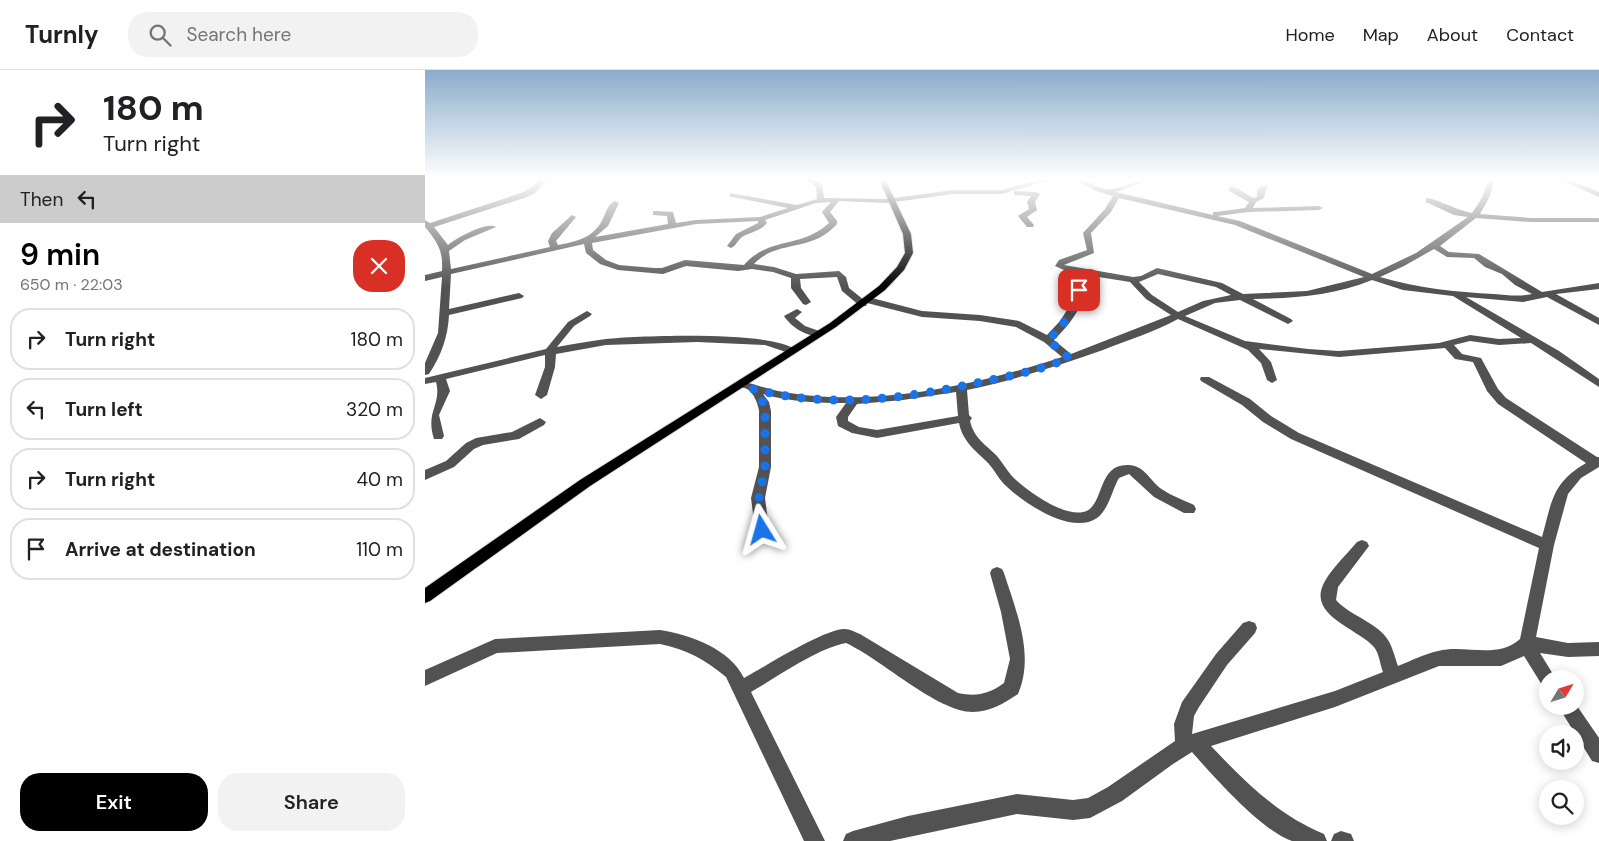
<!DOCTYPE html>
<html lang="en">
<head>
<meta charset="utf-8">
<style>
	:root { --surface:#fff; --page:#f2f2f2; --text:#202124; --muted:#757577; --line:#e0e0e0; --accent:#000 }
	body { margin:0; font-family:"DM Sans",sans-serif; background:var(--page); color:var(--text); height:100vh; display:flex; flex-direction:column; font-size:19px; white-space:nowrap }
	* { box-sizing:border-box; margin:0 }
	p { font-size:16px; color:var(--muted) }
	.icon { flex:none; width:28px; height:28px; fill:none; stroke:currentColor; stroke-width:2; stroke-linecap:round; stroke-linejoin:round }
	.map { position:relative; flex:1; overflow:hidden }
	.details { display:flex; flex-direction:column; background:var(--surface); width:425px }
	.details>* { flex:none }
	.top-card { background:#fff; color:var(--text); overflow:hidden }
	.needle { width:32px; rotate:52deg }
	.tools { position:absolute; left:1114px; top:600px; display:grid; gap:10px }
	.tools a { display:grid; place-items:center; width:45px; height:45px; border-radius:50%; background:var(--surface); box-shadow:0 2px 12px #0003; font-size:25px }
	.pin { position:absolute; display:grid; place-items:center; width:42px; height:42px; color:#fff; margin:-21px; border-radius:10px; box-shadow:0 2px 8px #0006 }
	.me { position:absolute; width:55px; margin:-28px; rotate:352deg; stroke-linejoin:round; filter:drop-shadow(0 0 4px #0008) }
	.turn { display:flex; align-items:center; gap:18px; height:105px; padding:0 20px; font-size:22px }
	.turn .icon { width:65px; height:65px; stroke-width:2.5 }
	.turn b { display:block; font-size:35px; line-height:42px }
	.then { display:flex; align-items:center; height:48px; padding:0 20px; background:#0003; gap:10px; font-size:19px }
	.round { display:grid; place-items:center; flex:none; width:52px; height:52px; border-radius:20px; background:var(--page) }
	.summary { display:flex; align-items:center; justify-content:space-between; height:85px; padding:0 20px }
	h1 { font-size:30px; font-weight:600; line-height:38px; color:var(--accent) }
	.cta { display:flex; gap:10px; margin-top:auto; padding:10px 20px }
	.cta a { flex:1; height:58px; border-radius:20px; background:var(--accent); color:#fff; font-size:20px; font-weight:600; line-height:58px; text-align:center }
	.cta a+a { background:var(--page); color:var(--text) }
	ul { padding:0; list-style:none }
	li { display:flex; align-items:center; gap:15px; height:62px; margin:0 10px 8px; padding:0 10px; border:2px solid var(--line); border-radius:20px }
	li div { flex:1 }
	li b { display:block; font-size:19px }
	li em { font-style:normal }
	header { display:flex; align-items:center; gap:30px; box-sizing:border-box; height:70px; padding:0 25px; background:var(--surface); border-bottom:1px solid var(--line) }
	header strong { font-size:24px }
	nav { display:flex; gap:28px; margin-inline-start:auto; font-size:18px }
	.search { width:350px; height:45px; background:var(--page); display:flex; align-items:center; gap:12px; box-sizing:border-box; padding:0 18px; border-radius:20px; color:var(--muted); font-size:19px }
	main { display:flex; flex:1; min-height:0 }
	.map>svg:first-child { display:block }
</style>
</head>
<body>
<header>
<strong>Turnly</strong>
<div class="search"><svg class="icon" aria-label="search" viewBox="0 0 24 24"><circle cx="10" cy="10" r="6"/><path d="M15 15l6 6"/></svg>Search here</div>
<nav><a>Home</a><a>Map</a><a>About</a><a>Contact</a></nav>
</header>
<main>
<section class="details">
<div class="top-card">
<div class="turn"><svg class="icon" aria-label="right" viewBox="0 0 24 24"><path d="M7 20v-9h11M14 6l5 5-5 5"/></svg><div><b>180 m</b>Turn right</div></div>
<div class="then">Then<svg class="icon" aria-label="left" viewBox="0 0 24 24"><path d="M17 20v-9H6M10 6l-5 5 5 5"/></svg></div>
</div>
<div class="summary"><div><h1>9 min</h1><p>650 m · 22:03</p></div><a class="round" style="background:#d93025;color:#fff"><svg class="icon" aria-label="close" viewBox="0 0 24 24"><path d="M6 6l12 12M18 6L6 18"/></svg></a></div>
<ul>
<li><svg class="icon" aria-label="right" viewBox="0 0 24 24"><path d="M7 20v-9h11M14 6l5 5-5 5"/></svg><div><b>Turn right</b></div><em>180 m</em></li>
<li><svg class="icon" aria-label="left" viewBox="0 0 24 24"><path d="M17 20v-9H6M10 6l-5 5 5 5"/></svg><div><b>Turn left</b></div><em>320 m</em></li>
<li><svg class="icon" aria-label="right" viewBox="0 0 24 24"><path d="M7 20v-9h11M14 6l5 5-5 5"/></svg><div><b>Turn right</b></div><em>40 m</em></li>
<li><svg class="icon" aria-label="arrive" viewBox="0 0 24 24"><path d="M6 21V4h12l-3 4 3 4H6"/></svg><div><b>Arrive at destination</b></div><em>110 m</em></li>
</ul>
<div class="cta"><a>Exit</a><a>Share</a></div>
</section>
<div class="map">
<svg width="1174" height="771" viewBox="0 0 1174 771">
	<rect width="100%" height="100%" fill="#fff"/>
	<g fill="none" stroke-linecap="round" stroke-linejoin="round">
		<defs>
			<path id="major" d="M454 109H460L486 164 488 183 479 200 460 220 411 257 165 416 5 531 0 533V518L155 410 405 253 454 216 472 197 480 183 478 164Z"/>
		</defs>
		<use href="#major" stroke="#dbdbdb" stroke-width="2"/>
		<g fill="#525252" fill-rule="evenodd">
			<path d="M116 109H123L110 123 102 127 9 157 23 175C31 168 62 151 71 157L40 170 24 181 26 199 125 177 123 171 127 163 147 145 151 147 131 171 133 175C149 172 165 169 175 154 180 147 181 135 190 131L194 133 183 156 170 167 243 154 242 146 228 145V141H231L248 142 251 153 271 150 335 147 363 138 308 127H305V123L372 135 392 129 391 117 380 109H387L397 114 399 128 462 129 528 120H577L617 109H627L577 124H528L462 133 414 131 405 142 412 151V154C387 183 352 169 329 194L349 197 371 204 414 201 421 207 424 218 439 230 443 227 497 241 555 245 594 251 622 265 635 251 646 234 649 220 646 203 630 196 634 190 662 180 658 163 680 139 688 126 671 121 648 109C661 109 669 117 681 119 693 121 713 109 727 109L691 122 788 145V142H791L820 138 824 132 804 121V117H810L828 128 832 127V121L836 116H842L839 128 831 132 828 138 894 136 898 138 894 140 823 142 792 146 815 151 947 204 991 183 1043 147 1029 145 1001 132V128C1010 128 1034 141 1047 143L1057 128 1064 109H1070L1064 128 1055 144 1106 148H1174V152H1106L1051 148 1015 176 1024 182 1054 184 1117 222 1174 213V219L1131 224 1174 248V255L1122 227 1098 232 1041 227 1134 281 1174 309V317L1106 273 1074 275 1045 271 1029 275 1037 284 1056 288 1073 319 1081 328 1172 387H1174V397L1156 408 1143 424 1129 475 1111 567 1143 573 1174 572V586L1143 587 1115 583 1131 609H1122V617L1117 615 1099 586 1076 596H1014L910 637 786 676C820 712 853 745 899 764L902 771C892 771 877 771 867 771 838 762 788 706 767 682L748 694 697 731 665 748 648 750 592 744 465 771H418L421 764 428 761 483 746 592 724 648 730 663 728 683 717 750 671 749 654 757 632 791 584 818 553 824 551 830 553 832 558 830 563 802 595 774 637 769 646 767 664 910 621 958 602C955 594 954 583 949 577 932 558 880 545 900 511 908 497 922 484 932 472L937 470 942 472 944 476 913 517 911 530C925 546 952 552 963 570 968 578 970 588 973 596 986 591 999 584 1013 581 1041 574 1071 590 1095 569L1114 478 866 369 838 352 817 335 776 311 775 309 776 307H784L825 329 846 346 874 363 1117 467C1127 431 1127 413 1161 393L1073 334 1062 321 1048 292 1030 289 1020 278 914 287 834 279 846 292 852 310 847 313 842 310 836 293 823 280 753 249C729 262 703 270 678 280 633 296 589 310 542 320L544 345 547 348 545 351C549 368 560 374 572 386 577 392 581 399 586 405 599 419 638 447 658 442 680 438 671 395 702 395 718 394 724 409 735 418 745 425 758 430 769 435L771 439 769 443H759L729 427 704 404 694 408C687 420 684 439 672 448 646 466 597 432 579 414 573 408 569 399 563 393 550 380 538 372 534 353L452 368 427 363 413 356 411 347 421 333C393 333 365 332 338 324L344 332 346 341V397L340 428 344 459 342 463 337 464 332 463 330 459 326 428 334 397V341C333 334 329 323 322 319 317 317 314 317 310 314L312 312 316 311C328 314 340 318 353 321 444 339 550 316 637 287L619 272 591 257 555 251 497 247 442 233 441 236H435L417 221 412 207 375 209 376 218 386 232 381 235 378 234 366 218V208L348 202 327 199 313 201 261 196 238 204 193 200 175 194 161 183 159 174 26 204 24 239 94 223 99 226 97 228 24 245C23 267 16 286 4 304L0 305V293L13 263 17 207 0 211V205L17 201C18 180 13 173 0 157V150L5 153 96 123 104 119ZM694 128 810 155 939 207 882 221 818 224 797 213 732 198 716 206 708 207 639 195 669 183 666 163 686 142ZM406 132 397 142 404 153C376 179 344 166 319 195L260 190 237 198H229L194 195 181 190 168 180 167 173 271 154 333 151V153L311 164 302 176 306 178C311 176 312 171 317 167 325 162 336 161 342 153L340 150 391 133ZM1009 179 1022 187 1049 188 1060 197 1077 204 1090 215 1107 224C1094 227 1082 225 1069 224 1031 222 992 218 955 207L979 196ZM655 204 705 212 721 229 746 245 646 284 629 270C642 257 658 239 659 220 659 215 656 209 655 204ZM733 204 791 217 806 225 778 231 753 242 727 225 714 212ZM947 210 978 220 1028 226 1096 268 1074 269 1045 265 1014 273 914 281 883 279 820 271 760 246 790 233 815 230 863 254 868 251 866 249 828 229C869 228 908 226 947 210ZM531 322 533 346 452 360 434 357 423 351V347L432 334 478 330Z"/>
			<path d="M1134 109H1142L1174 122V127Z"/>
			<path d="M589 121 611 122 615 124 610 132 612 140 602 147 609 155 608 157H602L593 146 604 139 602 132 606 126 589 125Z"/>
			<path d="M372 239 377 242 370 248 380 256 397 262V266C383 268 366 257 359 246Z"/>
			<path d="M162 241 167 244 165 246 149 256 132 277C148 274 165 271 181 269 214 266 351 260 372 281L367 284 340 275 272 272 181 275 131 284 130 297 122 325 116 329 110 325 120 297V285L21 309 25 321 14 345 19 366 17 369H9C0 341 17 335 11 312L0 314V308L121 279 143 252Z"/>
			<path d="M115 348 121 352 119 355 94 369 58 375 49 379 29 397 0 410V400L21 391 41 373 51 368 87 362Z"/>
			<path d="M572 497 577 499 579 503C591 541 610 585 593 624 580 633 564 642 548 642 512 642 456 589 421 573 393 578 352 607 326 622L400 771H379L301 607C281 590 261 579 235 574L72 583 0 616V600L70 569 235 560C266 565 305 579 319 608 339 597 401 558 420 559 425 559 430 562 435 564L533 623C551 627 564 624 579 613L585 589 576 542 565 503 567 499Z"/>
			<path d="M1150 633 1174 668V693L1167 691 1133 636H1150Z"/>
			<path d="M916 761 926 764 929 771H906L909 764Z"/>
		</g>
		<use href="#major" fill="#000" fill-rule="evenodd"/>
	</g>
	<linearGradient id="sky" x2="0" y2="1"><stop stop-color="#8baccb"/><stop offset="0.5" stop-color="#fff"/><stop offset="1" stop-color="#fff" stop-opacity="0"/></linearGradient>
	<rect width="1174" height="217" fill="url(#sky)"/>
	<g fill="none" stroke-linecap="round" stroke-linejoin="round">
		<path stroke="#1a73e8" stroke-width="9" stroke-dasharray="0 16.2" d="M337 460 334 428 340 397V341L338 332 328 319C403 339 481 329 556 312 585 306 616 300 644 288L623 270C638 256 650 240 654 220"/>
	</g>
</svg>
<div class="tools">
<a><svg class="needle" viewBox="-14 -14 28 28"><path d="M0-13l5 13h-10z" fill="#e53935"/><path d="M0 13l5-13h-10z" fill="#757577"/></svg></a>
<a><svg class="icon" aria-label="sound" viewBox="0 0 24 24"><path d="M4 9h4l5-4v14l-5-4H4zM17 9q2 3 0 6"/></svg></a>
<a><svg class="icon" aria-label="search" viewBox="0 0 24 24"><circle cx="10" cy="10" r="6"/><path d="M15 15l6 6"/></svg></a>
</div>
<div class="pin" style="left:654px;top:220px;background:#d93025"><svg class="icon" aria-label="arrive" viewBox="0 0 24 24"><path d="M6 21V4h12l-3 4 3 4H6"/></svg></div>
<svg class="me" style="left:337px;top:460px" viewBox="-20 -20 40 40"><path d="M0-17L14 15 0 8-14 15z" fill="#1a73e8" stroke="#fff" stroke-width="4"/></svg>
</div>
</main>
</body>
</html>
